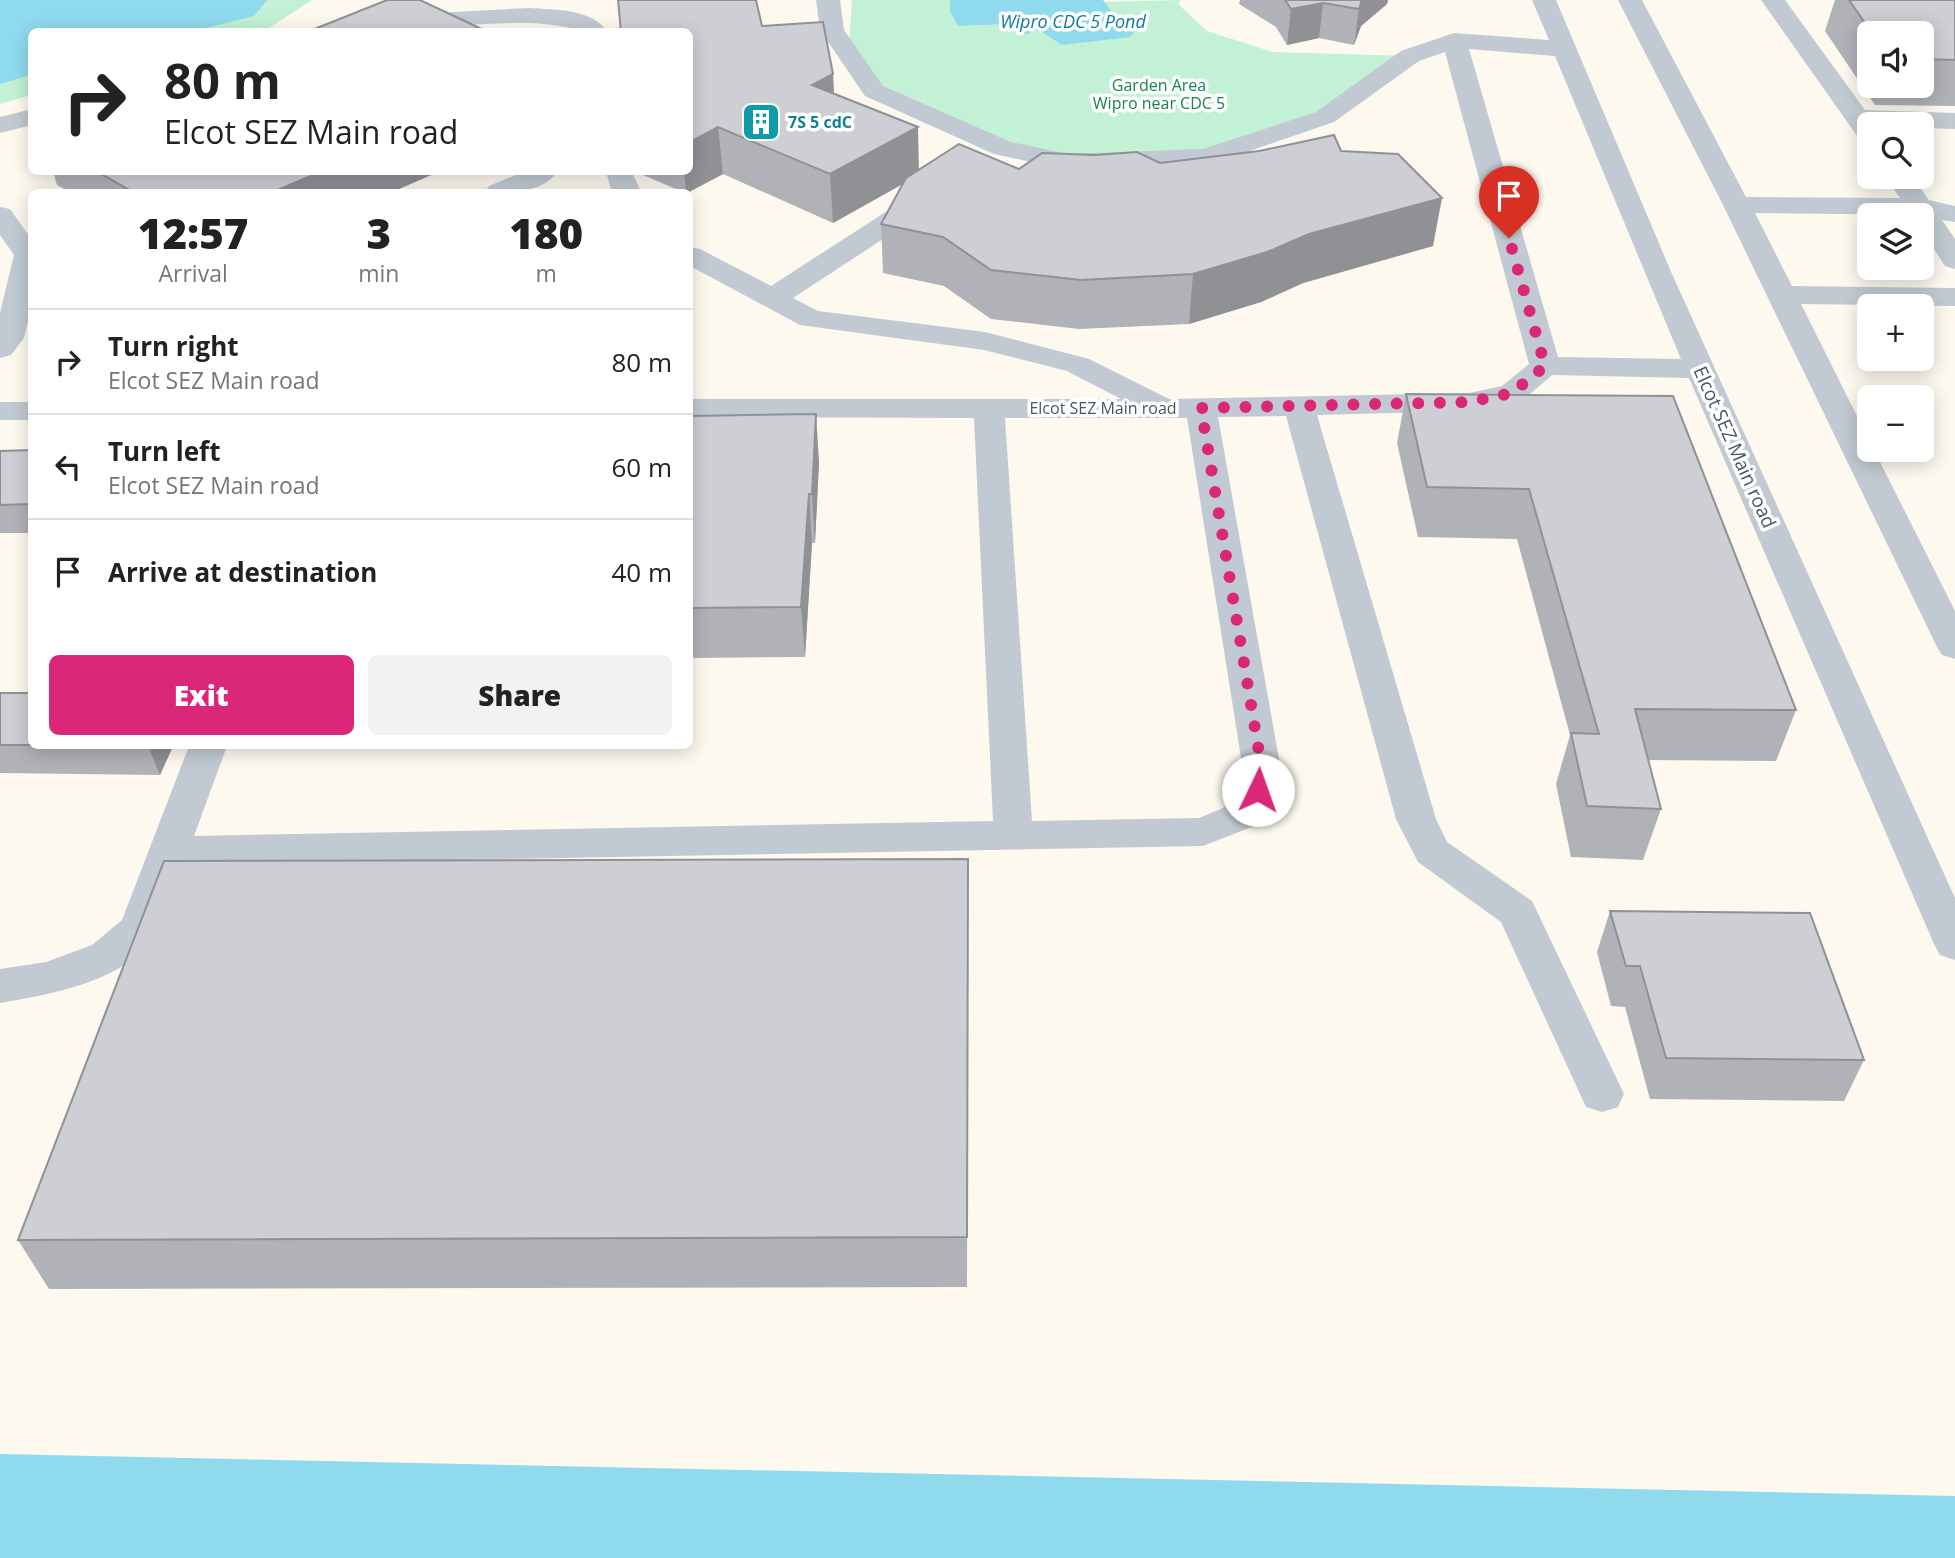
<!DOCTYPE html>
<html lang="en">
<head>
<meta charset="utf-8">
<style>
	:root { --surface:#fff; --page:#f2f2f2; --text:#222; --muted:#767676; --line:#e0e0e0; --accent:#db2777 }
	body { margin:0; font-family:"Open Sans",sans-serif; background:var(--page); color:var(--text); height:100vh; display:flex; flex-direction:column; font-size:26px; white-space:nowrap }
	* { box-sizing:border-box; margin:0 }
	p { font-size:23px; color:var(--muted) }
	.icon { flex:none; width:38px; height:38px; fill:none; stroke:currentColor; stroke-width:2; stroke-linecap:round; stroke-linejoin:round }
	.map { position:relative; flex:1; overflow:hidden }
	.side { position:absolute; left:28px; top:189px; width:665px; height:560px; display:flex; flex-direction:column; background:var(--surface); border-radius:10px; box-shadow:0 4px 18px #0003 }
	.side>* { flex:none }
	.top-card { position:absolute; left:28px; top:28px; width:665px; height:147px; border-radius:10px; box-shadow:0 4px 18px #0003; background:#fff; color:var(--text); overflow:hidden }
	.controls { position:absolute; left:1857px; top:21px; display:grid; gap:14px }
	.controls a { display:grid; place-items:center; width:77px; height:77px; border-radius:10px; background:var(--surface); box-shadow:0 4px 18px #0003; font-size:35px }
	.pin { position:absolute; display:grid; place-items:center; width:60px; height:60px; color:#fff; margin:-72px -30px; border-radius:50% 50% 50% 0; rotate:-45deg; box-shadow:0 0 7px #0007 }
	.pin .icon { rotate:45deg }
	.me { position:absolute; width:77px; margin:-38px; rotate:3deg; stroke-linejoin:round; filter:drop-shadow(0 0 5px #0008) }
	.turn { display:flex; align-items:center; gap:24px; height:147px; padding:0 21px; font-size:32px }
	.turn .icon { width:91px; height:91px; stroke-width:2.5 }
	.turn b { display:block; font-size:49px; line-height:60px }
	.eta { display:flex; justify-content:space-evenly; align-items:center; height:119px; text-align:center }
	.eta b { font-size:42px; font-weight:800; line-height:49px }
	.button { display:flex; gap:14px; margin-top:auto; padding:14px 21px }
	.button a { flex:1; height:80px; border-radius:10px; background:var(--accent); color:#fff; font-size:28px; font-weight:800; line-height:80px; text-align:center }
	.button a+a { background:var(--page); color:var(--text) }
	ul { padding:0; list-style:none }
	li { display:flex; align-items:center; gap:21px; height:105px; padding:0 21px; border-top:2px solid var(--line) }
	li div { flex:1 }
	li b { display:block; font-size:26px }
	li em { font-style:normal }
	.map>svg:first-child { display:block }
</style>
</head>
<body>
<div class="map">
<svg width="1955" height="1558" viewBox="0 0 1955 1558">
	<rect width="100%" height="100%" fill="#f5f3f3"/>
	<path fill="#fdf9ef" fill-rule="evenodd" d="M0 0H1955V1558H0ZM32 32H690V172H32ZM1869 33H1922V86H1869ZM1869 124H1922V177H1869ZM32 192H690V746H32ZM1869 215H1922V268H1869ZM1869 306H1922V359H1869ZM1869 397H1922V450H1869Z"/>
	<g fill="#c3f1d5">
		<path d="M0 0H312L269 28 255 31 32 32 31 95 0 104Z"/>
		<path d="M852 0H950V12L958 26 1010 24 1039 30 1134 31 1101 2 1181 0 1178 4 1207 31 1273 52 1410 56 1325 117 1206 157 1068 162 880 94 849 45Z"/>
	</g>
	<g fill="#90daee">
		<path d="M0 0H267L254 16 194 31 32 32 31 75 0 84Z"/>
		<path d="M950 0H1103L1118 20 1135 30 1130 37 1062 45 1039 30 1019 36 1010 24 958 26 950 12Z"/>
		<path d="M0 1454 1955 1496V1558H0Z"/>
	</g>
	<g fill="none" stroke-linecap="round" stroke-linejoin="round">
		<g fill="#c1cad2" fill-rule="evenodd">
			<path d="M816 0H840L844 30 883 86 1011 142 1068 154 1203 149 1316 112 1401 51 1454 33 1549 40 1532 0H1556L1672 274 1955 898V960L1940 955 1934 944 1689 378 1552 375 1523 400 1469 411 1317 415 1436 819 1447 842 1532 901 1624 1094 1618 1107 1602 1112 1586 1107 1501 922 1418 862 1396 819 1286 416 1218 417 1281 770 1273 811 1267 821 1203 846 183 865C175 888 169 922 153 941 116 983 52 994 0 1003V969L46 962 92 945 122 920 189 746H227L194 836 993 821 974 418 690 417V399H1121L1067 371 984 350 800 325 690 266V247L700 249 771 286 915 193H935L939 199 935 205 793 298 818 311 985 332 1089 359 1169 399 1469 393 1502 386 1529 364 1445 52 1419 61 1334 122 1215 163 1068 170 994 154 865 96 820 30ZM1469 49 1555 56 1681 359 1558 357ZM1005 418H1187L1243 770 1235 803 1199 818 1032 821Z"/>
			<path d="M1618 0H1642L1746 197 1900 198 1885 177H1912L1929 200 1955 206V222L1942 220 1955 239V269L1945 266 1922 231V215L1755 213 1792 286 1955 288V306L1801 304 1869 440V450H1874L1955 611V659L1942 655 1937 647 1723 205Z"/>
			<path d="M1761 0H1785L1865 110 1955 113V129L1922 128V124H1869V142L1860 140Z"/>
			<path d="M529 8C555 10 591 8 608 32 580 32 557 23 528 23 470 22 413 32 355 32L358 27 453 12Z"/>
			<path d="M32 109V125L0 133V117Z"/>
			<path d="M523 172H557C543 193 508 194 485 192L489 186Z"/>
			<path d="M606 172H632L641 192H612Z"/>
			<path d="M0 207 10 209 32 240V304L24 338 11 355 0 358V313L14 255 0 235Z"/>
			<rect x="0" y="402" width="32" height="18"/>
		</g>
	</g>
	<g fill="#b0b2b7" fill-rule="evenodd">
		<path d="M1240 0H1388L1387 4 1361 26 1354 45 1319 38 1287 45 1276 27 1239 4Z"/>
		<path d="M1835 0H1955V106L1875 105 1825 31ZM1869 33H1922V86H1869Z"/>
		<path d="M762 26 833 74 834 94 919 169H1019L1160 163 1341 151 1433 246 1303 283 1261 302 1189 324 1079 329 991 319 944 286 883 273 881 224 902 184 833 223 723 174 689 192H683L636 172H690V32Z"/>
		<path d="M53 172H438L392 192H70L57 185Z"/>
		<path d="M1406 394 1673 396 1796 710 1776 761 1648 760 1661 809 1643 860 1571 857 1556 784 1570 735 1517 539 1418 537 1397 443Z"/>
		<path d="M690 416 819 462 815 543H812L805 657 690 658Z"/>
		<path d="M32 450V533H0V451Z"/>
		<path d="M0 693 173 746 160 775 0 773Z"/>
		<path d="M968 859 967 1287 49 1289 18 1240Z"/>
		<path d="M1610 911 1864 1060 1844 1101 1650 1099 1625 1007 1611 1006 1597 952Z"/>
	</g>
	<g fill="#909195">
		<path d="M1362 0H1388L1387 4 1361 26 1354 45 1359 9Z"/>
		<path d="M1323 3 1319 38 1287 45 1291 9Z"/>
		<path d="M833 74 835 120 812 85Z"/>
		<path d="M718 127 723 174 689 192H686L684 172H690V142Z"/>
		<path d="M918 127 919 175 833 223 830 174Z"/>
		<path d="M320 172H438L392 192H273Z"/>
		<path d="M1442 198 1433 246 1303 283 1261 302 1189 324 1193 274 1309 234Z"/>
		<path d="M816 414 819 462 815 543 812 494Z"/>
		<path d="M809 494 812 543 805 657 801 607Z"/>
		<path d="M148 746H173L160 775Z"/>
	</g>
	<g fill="#cdcfd5" stroke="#909195" stroke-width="2">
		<path d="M387 0H420L488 32H307Z"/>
		<path d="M618 0H756L762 26 823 22 833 74 812 85 918 127 830 174 718 127 690 142V32H621Z"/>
		<path d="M1285 0H1362L1359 9 1323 3 1291 9Z"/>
		<path d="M1849 0H1955V60L1922 59V33H1872Z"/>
		<path d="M1334 135 1341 151 1398 154 1442 198 1309 234 1267 252 1193 274 1081 280 991 270 943 237 881 224 906 178 959 144 1019 169 1042 153 1095 155 1137 152 1160 163 1259 151Z"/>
		<path d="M98 172H320L273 192H133Z"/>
		<path d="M1406 394 1673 396 1796 710 1635 709 1661 809 1587 806 1571 733 1599 734 1529 489 1427 487Z"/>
		<path d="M816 414 812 494H809L801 607 690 608V416Z"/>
		<path d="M32 450V504L0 505V451Z"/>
		<rect x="0" y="693" width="32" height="52"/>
		<path d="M968 859 967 1237 18 1240 164 861Z"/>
		<path d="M1610 911 1810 913 1864 1060 1666 1058 1640 966H1626Z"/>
	</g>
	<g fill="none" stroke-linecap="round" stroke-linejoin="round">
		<path stroke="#db2777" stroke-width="12" stroke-dasharray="0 21.6" d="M1258 790 1262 770 1201 408 1469 402 1512 393 1545 366 1509 238"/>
	</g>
	<defs>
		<symbol id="building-square" viewBox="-11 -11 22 22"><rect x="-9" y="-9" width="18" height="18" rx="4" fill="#0f9aa8" stroke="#fff"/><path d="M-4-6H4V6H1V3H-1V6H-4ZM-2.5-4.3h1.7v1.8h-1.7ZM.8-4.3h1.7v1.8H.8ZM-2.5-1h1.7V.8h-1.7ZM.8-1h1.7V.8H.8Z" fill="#fff"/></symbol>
	</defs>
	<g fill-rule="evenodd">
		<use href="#building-square" x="739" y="100" width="44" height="44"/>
	</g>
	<g text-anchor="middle" stroke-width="7" stroke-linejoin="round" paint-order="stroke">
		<g font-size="16" fill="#17864f" stroke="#fff">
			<text x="1159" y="91">Garden Area<tspan x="1159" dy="18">Wipro near CDC 5</tspan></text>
		</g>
		<g font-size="16" font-weight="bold" fill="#0d838f" stroke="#fff" text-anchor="start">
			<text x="788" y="128">7S 5 cdC</text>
		</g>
		<g font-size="16" fill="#4a5661" stroke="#fff">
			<text x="1103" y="414">Elcot SEZ Main road</text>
		</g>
		<g font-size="18" font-style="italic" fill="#0c7c9b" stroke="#fff">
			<text x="1073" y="28">Wipro CDC 5 Pond</text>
		</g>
		<g font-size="19" fill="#4a5661" stroke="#fff">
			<text transform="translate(1735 447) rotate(66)" y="7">Elcot SEZ Main road</text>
		</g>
	</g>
</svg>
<div class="controls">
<a><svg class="icon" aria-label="sound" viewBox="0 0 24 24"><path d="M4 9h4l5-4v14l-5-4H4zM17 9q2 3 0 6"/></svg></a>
<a><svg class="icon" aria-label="search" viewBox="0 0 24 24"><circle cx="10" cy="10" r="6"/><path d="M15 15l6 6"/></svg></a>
<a><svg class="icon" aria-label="layers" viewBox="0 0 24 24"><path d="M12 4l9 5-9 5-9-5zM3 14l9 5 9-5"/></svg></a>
<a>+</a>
<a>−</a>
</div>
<div class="pin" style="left:1509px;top:238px;background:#d93025"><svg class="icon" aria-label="arrive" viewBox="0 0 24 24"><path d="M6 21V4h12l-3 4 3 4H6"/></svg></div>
<svg class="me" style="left:1258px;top:790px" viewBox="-20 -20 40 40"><circle r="19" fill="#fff"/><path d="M0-13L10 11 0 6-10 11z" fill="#db2777"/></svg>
<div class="top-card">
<div class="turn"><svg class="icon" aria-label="right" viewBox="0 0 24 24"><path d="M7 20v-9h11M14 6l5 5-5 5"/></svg><div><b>80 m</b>Elcot SEZ Main road</div></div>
</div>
<section class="side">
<div class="eta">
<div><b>12:57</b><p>Arrival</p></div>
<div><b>3</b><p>min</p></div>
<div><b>180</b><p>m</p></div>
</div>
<ul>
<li><svg class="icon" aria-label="right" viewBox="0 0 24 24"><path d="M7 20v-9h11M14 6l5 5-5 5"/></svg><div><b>Turn right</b><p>Elcot SEZ Main road</p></div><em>80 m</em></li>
<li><svg class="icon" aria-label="left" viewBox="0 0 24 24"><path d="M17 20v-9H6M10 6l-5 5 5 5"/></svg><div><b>Turn left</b><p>Elcot SEZ Main road</p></div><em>60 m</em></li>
<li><svg class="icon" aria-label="arrive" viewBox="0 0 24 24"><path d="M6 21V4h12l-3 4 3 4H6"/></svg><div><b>Arrive at destination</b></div><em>40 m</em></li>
</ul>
<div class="button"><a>Exit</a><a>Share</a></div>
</section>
</div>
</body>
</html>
